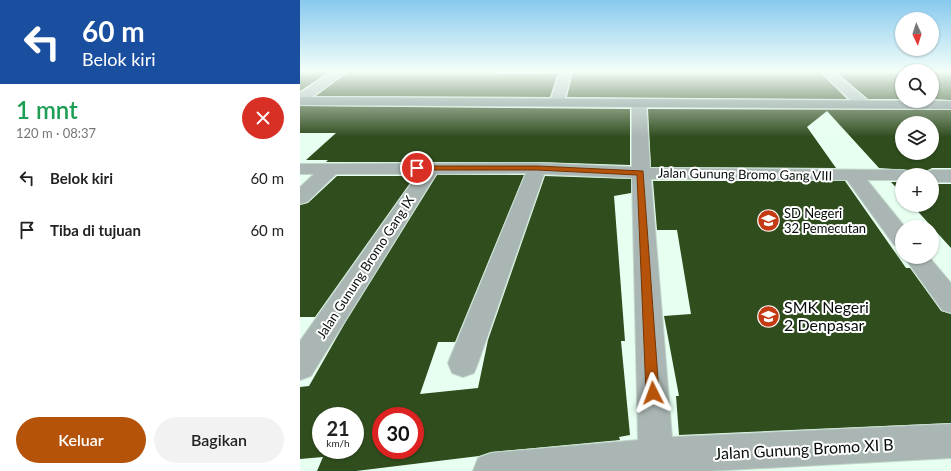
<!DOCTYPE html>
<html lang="id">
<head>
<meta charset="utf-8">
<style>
	:root { --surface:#fff; --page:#f2f2f2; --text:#222; --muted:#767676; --accent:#b45309 }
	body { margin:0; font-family:Lato,sans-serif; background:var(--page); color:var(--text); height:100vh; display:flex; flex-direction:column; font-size:15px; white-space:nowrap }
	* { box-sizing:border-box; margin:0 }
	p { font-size:13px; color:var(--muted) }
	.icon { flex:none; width:22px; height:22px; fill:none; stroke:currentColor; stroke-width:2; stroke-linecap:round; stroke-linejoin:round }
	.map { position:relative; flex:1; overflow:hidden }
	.panel { display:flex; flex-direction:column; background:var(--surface); width:300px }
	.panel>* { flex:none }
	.top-card { background:#1a4fa0; color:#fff; overflow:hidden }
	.needle { width:26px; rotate:176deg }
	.fabs { position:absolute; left:595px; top:12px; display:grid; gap:8px }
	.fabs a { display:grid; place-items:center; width:44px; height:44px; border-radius:50%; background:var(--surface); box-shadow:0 1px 3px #0004; font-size:20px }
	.speed { position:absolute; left:12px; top:407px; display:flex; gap:8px; font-size:20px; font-weight:700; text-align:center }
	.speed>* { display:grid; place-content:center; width:52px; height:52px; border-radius:50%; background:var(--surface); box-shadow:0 1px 3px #0004; line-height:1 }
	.speed small { font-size:10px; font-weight:400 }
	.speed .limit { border:6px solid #d22; background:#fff; color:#111 }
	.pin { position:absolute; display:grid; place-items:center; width:34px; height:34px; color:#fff; margin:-17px; border:2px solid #fff; border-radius:50%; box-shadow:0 1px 4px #0007 }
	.me { position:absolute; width:44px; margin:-22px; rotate:357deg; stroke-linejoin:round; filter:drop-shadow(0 0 3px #0008) }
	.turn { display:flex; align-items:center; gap:14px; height:84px; padding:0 16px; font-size:18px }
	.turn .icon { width:52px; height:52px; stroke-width:2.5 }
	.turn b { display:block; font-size:28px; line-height:34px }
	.round { display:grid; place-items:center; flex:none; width:42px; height:42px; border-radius:21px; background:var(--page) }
	.overview { display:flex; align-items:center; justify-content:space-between; height:68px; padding:0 16px }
	h1 { font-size:24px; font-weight:600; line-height:30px; color:#1e9e55 }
	.action { display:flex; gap:8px; margin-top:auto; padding:8px 16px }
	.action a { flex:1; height:46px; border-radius:24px; background:var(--accent); color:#fff; font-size:16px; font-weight:600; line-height:46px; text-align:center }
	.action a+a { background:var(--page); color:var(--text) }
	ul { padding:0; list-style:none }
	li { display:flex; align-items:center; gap:12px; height:52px; padding:0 16px }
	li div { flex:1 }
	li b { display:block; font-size:15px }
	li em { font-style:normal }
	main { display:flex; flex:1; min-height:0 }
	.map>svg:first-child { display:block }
</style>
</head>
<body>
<main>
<section class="panel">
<div class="top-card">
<div class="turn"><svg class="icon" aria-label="left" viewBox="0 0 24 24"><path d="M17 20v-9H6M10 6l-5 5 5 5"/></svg><div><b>60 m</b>Belok kiri</div></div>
</div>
<div class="overview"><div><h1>1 mnt</h1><p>120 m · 08:37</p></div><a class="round" style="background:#d93025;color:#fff"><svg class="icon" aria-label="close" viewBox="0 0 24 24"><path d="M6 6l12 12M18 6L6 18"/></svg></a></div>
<ul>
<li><svg class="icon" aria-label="left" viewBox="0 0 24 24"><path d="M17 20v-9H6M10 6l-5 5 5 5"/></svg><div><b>Belok kiri</b></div><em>60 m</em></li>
<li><svg class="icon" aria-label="arrive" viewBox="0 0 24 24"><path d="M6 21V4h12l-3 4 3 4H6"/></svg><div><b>Tiba di tujuan</b></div><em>60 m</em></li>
</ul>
<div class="action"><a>Keluar</a><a>Bagikan</a></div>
</section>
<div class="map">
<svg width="651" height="471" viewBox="0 0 651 471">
	<rect width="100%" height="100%" fill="#e7fff1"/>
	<g fill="#304d1e" fill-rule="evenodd">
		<path d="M0 71H31L0 91Z"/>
		<path d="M49 71H196L194 74 258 73 250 97 16 96Z"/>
		<path d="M273 71H519L547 99 267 97Z"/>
		<path d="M535 71H602V99H568Z"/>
		<path d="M632 71H651V100L632 99Z"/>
		<path d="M0 106 330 109V165L237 162H26L28 160H6L36 133H0Z"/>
		<path d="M348 109 651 110V168H632L626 171 623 175H612L608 170 579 168 527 111 507 127 536 168 351 167ZM602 123H632V153H602Z"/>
		<path d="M137 175H224L155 342H138L120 394 178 388 188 340 245 176 331 179V193L314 196 325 341H321L330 435 319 437 320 440 191 452 179 456 56 471H17L23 457 0 459V387L9 386 45 323ZM21 416H55V450H21ZM81 416H115V450H81Z"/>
		<path d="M37 176H115L15 317H0V205L8 203Z"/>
		<path d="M353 181H545L606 268H610L641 311 651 314V423L379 435 376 396H379L364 316 391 314 377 230H357Z"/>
		<path d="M591 182H602V194Z"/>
		<path d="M632 184H651V248L612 205H632Z"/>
	</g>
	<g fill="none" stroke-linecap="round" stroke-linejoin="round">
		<defs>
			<g id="street">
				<path d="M34 71H48L5 102 0 103V93Z"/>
				<path d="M260 71H272L264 102 262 105H252L250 102Z"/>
				<path d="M520 71H533L568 101 570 104 568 107H558Z"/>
				<path d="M339 99 344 100 346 103 350 168 602 170 608 171 611 175H602V180H567L605 227H602V247L594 245 547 180 351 179 372 437 651 424V458L409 471H173L178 458 191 453 338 440 332 178 244 174 178 363 174 373 163 377 152 373 148 363 226 173 136 174 11 376 0 380V341L118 174H36L7 202 0 204V187L14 174H0V164L237 163 332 167V103L334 100Z"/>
				<path d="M632 170H651V182H632V175H624L626 172Z"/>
				<path d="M604 257H629L651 283V313L642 310Z"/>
			</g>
			<path id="secondary" d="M0 97 651 101V109L0 105Z"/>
		</defs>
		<use href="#street" stroke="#c3d8cc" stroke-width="2"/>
		<use href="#secondary" stroke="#c3d8cc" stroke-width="2"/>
		<use href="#street" fill="#a9b6b3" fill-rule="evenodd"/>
		<use href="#secondary" fill="#839592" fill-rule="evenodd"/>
	</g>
	<linearGradient id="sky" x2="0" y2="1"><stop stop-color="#87c9ee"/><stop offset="0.52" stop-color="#f4fff9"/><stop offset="1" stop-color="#f4fff9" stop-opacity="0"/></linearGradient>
	<rect width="651" height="137" fill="url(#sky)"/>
	<path fill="#b45309" stroke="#753606" d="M114 166H237L343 171 359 393 357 398 353 400 348 398 346 393 337 175 237 170H117L114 169Z"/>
	<defs>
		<symbol id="school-disc" viewBox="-11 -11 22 22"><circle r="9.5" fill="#c43b13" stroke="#fff"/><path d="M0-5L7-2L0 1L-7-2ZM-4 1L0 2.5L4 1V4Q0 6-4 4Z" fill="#fff"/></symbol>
	</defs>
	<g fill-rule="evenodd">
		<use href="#school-disc" x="456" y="208" width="25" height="25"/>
		<use href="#school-disc" x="456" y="304" width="25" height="25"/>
	</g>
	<g text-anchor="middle" stroke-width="4" stroke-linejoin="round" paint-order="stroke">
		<g font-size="13" fill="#060e09" stroke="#fff">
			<text transform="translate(445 174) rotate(1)" y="5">Jalan Gunung Bromo Gang VIII</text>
			<text transform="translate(65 267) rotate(-57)" y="5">Jalan Gunung Bromo Gang IX</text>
		</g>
		<g font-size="13" fill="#060e09" stroke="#fff" text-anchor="start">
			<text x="484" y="218">SD Negeri<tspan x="484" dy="15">32 Pemecutan</tspan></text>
		</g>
		<g font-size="16" fill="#060e09" stroke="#fff" text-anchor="start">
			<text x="484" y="313">SMK Negeri<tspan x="484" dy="18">2 Denpasar</tspan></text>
		</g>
		<g font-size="16" fill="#060e09" stroke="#fff">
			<text transform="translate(504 449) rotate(-3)" y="6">Jalan Gunung Bromo XI B</text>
		</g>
	</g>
</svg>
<div class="fabs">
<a><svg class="needle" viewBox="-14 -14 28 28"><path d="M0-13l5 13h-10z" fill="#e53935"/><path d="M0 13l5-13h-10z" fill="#767676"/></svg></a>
<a><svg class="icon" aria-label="search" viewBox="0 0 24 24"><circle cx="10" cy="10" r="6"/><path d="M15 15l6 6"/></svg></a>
<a><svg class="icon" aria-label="layers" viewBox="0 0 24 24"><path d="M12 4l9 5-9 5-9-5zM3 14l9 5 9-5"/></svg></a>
<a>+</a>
<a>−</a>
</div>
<div class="speed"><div>21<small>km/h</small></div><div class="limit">30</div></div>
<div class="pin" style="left:117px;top:168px;background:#d93025"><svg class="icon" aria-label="arrive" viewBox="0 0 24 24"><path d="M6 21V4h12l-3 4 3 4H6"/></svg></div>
<svg class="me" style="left:353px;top:393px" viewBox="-20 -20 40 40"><path d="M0-17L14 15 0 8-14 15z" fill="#b45309" stroke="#fff" stroke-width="4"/></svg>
</div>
</main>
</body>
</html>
